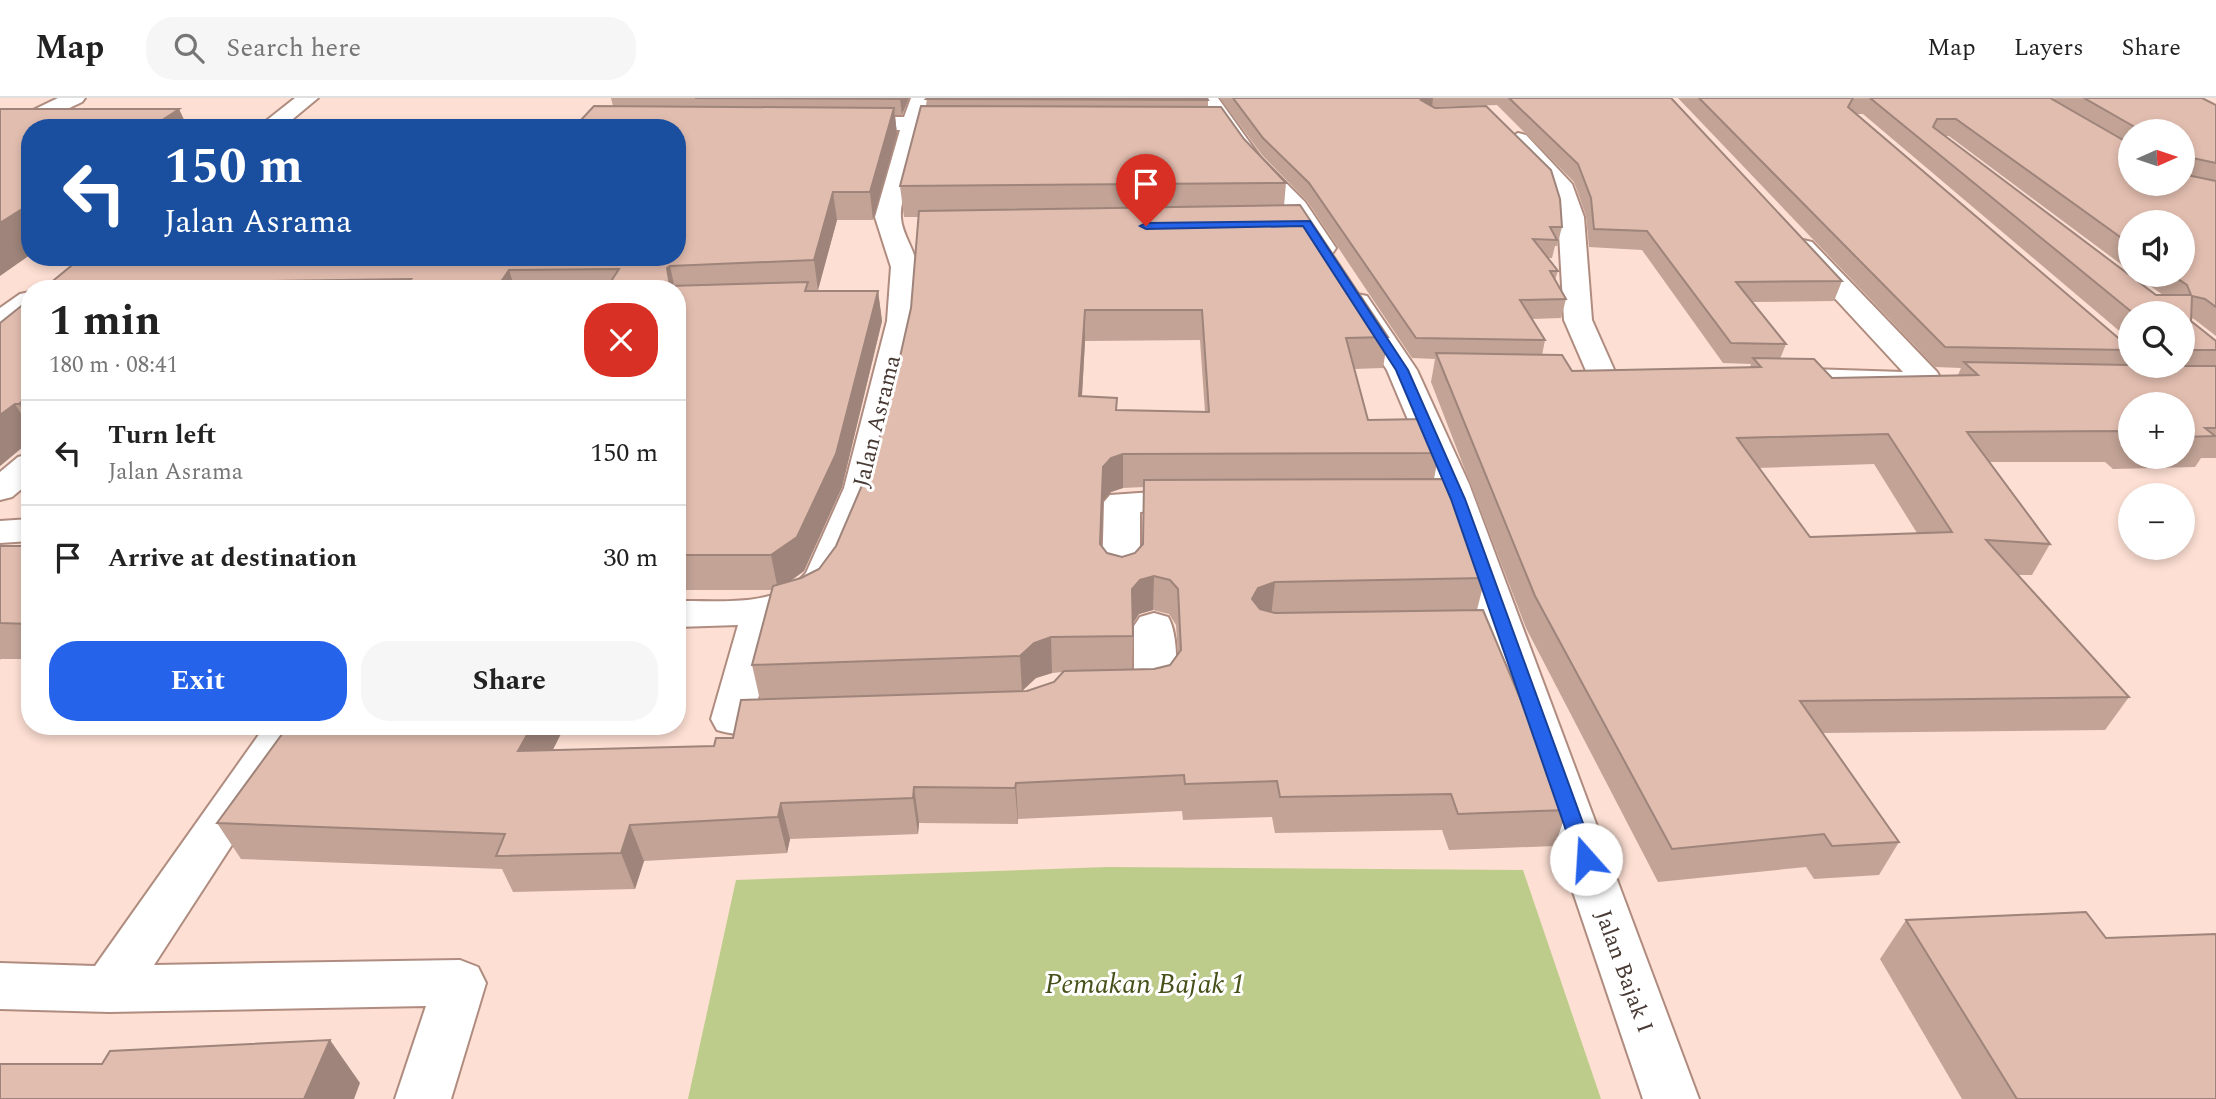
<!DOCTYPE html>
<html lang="en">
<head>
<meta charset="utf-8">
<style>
	:root { --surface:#fff; --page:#f6f6f6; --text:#222; --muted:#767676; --line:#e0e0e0; --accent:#2563eb }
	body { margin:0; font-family:Spectral,serif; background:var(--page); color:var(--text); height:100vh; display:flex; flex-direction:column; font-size:26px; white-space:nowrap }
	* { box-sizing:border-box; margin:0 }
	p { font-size:23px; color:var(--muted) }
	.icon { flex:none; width:38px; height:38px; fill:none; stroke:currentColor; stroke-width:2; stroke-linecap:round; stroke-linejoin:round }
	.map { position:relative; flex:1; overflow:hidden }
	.details { position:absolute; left:21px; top:182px; width:665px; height:455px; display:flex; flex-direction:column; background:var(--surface); border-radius:28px; box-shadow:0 4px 10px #0003 }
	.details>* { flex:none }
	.guide { position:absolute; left:21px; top:21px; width:665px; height:147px; border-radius:28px; box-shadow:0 4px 10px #0003; background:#1a4fa0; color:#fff; overflow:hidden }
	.needle { width:46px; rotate:87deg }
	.fabs { position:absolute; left:2118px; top:21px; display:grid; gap:14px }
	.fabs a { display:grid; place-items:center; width:77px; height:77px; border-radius:50%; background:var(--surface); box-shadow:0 4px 10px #0003; font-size:35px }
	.pin { position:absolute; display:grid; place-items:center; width:60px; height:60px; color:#fff; margin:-72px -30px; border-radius:50% 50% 50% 0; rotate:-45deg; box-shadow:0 0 7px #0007 }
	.pin .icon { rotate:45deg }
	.me { position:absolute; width:77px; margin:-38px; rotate:341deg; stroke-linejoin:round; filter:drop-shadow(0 0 5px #0008) }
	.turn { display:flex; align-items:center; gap:24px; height:147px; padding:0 28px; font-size:32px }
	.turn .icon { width:91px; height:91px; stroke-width:2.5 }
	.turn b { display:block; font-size:49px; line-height:60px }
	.round { display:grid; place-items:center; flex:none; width:74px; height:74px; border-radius:28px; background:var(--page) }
	.overview { display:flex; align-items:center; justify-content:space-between; height:119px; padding:0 28px }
	h1 { font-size:42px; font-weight:700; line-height:52px }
	.action { display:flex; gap:14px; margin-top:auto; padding:14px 28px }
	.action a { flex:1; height:80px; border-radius:28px; background:var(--accent); color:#fff; font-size:28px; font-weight:700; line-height:80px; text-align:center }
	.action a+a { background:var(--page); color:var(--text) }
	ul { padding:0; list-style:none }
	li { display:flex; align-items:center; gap:21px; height:105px; padding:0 28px; border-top:2px solid var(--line) }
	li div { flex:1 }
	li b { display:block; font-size:26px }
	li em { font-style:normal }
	header { display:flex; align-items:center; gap:42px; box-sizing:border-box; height:98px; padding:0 35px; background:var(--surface); border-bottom:2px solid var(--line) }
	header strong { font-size:33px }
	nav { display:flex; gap:38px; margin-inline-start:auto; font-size:24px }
	.search { width:490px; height:63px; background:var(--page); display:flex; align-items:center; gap:18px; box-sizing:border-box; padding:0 24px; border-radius:28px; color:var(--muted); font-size:26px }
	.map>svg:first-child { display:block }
</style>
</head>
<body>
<header>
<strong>Map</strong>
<div class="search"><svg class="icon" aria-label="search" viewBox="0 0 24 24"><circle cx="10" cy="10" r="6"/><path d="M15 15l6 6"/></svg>Search here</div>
<nav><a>Map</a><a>Layers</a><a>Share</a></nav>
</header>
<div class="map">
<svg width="2216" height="1001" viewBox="0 0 2216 1001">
	<rect width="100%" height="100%" fill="#fddfd3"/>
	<path fill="#bdcc8a" d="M1108 769 1523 772 1601 1001H688L736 782Z"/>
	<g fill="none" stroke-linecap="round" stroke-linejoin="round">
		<defs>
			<g id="minor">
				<path d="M58 0H85L82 4 0 43V28Z"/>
				<path d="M295 0H318L282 30H257Z"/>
				<path d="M911 0H927L925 19 971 18 982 25 971 32H922C917 51 899 103 901 120 902 137 916 153 917 170 923 229 867 467 823 504 811 514 793 517 778 521L757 605 788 604 803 608 809 619 803 630C777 637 743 640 717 632L711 621 738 527 677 529V503C719 502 777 511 806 475L844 390 887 223 891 169 875 119 900 32 842 33 831 26 842 19H904Z"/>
				<path d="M1198 0H1218L1260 59 1305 104 1336 150 1332 156H1314L1287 113 1244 69Z"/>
				<path d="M1518 35 1526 37 1572 86 1584 119 1592 222 1616 276 1612 282 1601 285 1590 282 1564 222 1558 119 1549 88 1507 42Z"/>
				<path d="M1803 142 1812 144 1937 274 1941 281 1937 288C1922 291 1916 288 1906 278L1908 281 1904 288 1893 290 1768 286 1764 279 1768 272 1779 270 1903 274 1794 156 1790 150 1794 144Z"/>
				<path d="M30 194V215L10 229 0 232V210L20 196Z"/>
				<path d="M1357 196 1367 198 1417 272 1469 386 1699 1001H1643L1435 386 1387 272 1343 204 1347 198Z"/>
				<path d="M30 356V384L12 399 0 402V374L18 359Z"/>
				<path d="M1197 391 1209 395 1215 402 1209 409 1140 414V479L1134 487 1121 491 1108 487 1102 479 1104 404 1110 397Z"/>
				<path d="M30 421V443L0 445V423Z"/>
				<path d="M1154 515 1168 519C1178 535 1179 582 1170 598 1149 604 1127 607 1106 601L1100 591 1106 581 1134 575V528L1140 519Z"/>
				<path d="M265 628H309L154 867 460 862 478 869 486 885 451 1001H395L426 908 109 914 0 911V865L95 868Z"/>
			</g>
		</defs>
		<use href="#minor" stroke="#af8c7f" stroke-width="4"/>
		<use href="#minor" fill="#fff" fill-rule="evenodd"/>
	</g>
	<g fill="#c2a396" fill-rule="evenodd">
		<path d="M611 0H909L902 17H895L897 36 873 122H837L818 192H809L878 193 882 223 842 389 804 473 790 483 801 480 819 471 836 448 872 364 888 312 911 210 919 119H904L900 88 927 8V0L1208 2V9L1244 41 1286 85 1284 108 1388 239 1383 270 1354 271 1368 322 1439 355 1434 381 1485 480 1477 512 1567 712 1555 748 1449 752 1442 732 1275 735 1272 719 1183 722 1182 713 1018 721V726L919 725 918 736 790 741 787 755 644 763 635 791 513 794 502 771 241 761 217 725 552 652 714 648 733 640 760 602 752 567 772 492H677V191H43L555 159 552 163 677 159 581 22 613 8ZM1200 242 1205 314 1117 312 1082 298 1085 243ZM1144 389 1143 446 1135 455 1122 459 1107 455 1101 448 1103 403 1111 394 1123 390ZM1153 512 1169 516 1176 527 1178 556 1170 567 1154 571H1132L1133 525 1139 516ZM1063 574 1054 584 1027 593H1022L1036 580 1052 575Z"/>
		<path d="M1220 0H1671L1842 183 1834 203 1752 204 1786 246 1780 261 1832 280 1958 277 1961 270 1935 269 1678 0H2202L2216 7V238L2194 221 2191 220V223L2216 243V360H2201L2195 369 2113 371 2105 364H1990L2050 446 2032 477H2017L2129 599 2105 632 1822 635 1899 744 1879 777 1814 781 1806 769 1658 784 1526 530 1431 284 1435 261 1412 260 1307 103 1262 57ZM1497 7 1574 84 1586 118 1589 149 1642 152 1723 265 1751 266 1750 269 1572 273 1542 257 1545 242 1532 221 1561 220 1566 201 1555 182 1558 173 1548 160H1552L1555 148H1557L1562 129 1434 9ZM1857 16H1863L2130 242V215H2182V268H2130V250ZM2130 33H2182V86H2130ZM1944 38H1949L2130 173V124L2182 177H2135L2163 197H2156ZM2130 306H2182V359H2130ZM1874 366 1917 435 1810 439 1758 370Z"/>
		<path d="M30 201V343L0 368V225Z"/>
		<path d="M0 448H30V561H1L0 562Z"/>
		<path d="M1906 822 2106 840 2216 1001H1962L1880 861Z"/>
	</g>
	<g fill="#9e847a">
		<path d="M901 0H909L902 17 900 1Z"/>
		<path d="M1425 0H1433L1432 9 1421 2Z"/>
		<path d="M894 10 897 36 873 122 870 94Z"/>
		<path d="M179 11 188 30H150Z"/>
		<path d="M833 94 837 122 818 192 814 162Z"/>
		<path d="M30 106V157L0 178V125Z"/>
		<path d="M203 159H247L222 184 203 163Z"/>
		<path d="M527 159H555L547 172 524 163Z"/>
		<path d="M670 168 675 191H671L667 170Z"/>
		<path d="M509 172 515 191H496Z"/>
		<path d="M145 185 148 191H139Z"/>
		<path d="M878 193 882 223 842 389 804 473 778 492 771 457Z"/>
		<path d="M1085 212V243L1080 331 1079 298Z"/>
		<path d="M30 296V322L19 306Z"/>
		<path d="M15 306 30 330V343L0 368V317Z"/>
		<path d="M1123 356V390L1111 394 1103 403 1100 481V446L1103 369 1111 360Z"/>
		<path d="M1154 478 1153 512 1139 516 1132 527V491L1140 482Z"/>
		<path d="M1275 484 1271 519 1255 525 1252 501 1258 490Z"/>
		<path d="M1051 539 1052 575 1036 580 1022 593 1020 558 1034 545Z"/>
		<path d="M532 628H565L534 689 518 653Z"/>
		<path d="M1016 685 1018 721V726L1015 690Z"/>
		<path d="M914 689 919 725 918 736 913 700Z"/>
		<path d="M781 705 790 741 787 755 778 719Z"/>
		<path d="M630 727 644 763 635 791 621 755Z"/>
		<path d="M330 942 360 985 354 1001H304Z"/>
	</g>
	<g fill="#e1bdaf" stroke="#9e847a" stroke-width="2" fill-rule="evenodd">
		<path d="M695 0H901L900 1Z"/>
		<path d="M927 0H1207L1208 2 926 1Z"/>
		<path d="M1233 0H1425L1421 2 1435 10 1486 8 1551 72 1560 101 1562 129H1550L1557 142 1533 141 1558 173H1550L1566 201 1520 202 1545 242 1416 240 1309 85 1263 40Z"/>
		<path d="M1509 0H1671L1842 183 1736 184 1786 246 1731 245 1647 133 1594 131 1591 100 1578 66Z"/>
		<path d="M1699 0H1853L1848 9 2130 250V252L1945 249Z"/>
		<path d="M1870 0H2050L2130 46V86H2182V76L2216 83V209L2205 201 2192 198 2191 223 2216 243V252H2182V215H2133ZM1937 21H1956L2130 146V124H2182V177H2172L2187 187 2191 197H2156L1933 29Z"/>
		<path d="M2084 0H2202L2216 7V65L2192 60 2189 66H2182V33H2140V32Z"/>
		<path d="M594 8 894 10 870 94H833L814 162 670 168 667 170 670 188 808 184 805 193H878L836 356 797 439 771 457H677V191H606L619 171 509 172 496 191H402L411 181 145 185 139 191H43L82 159H203V163H237L241 159H527L524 163H556L559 159H677V30H411L418 24 581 22Z"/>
		<path d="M921 8 1221 9 1244 41 1286 85 900 88Z"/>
		<path d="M0 11H179L150 30H30V106L0 125Z"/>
		<path d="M1300 107 1388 239 1346 240 1368 322 1424 321 1439 355 1123 356 1111 360 1103 369 1100 446 1107 455 1122 459 1135 455 1143 446 1144 382 1449 381 1485 480 1275 484 1258 490 1252 501 1260 511 1275 515 1483 512 1567 712 1458 716 1451 696 1280 699 1277 683 1185 686 1184 677 1016 685 1015 690 914 689 913 700 781 705 778 719 630 727 621 755 496 758 505 736 217 725 288 628H532L518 653 714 648 716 640H733L741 602 1027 593 1054 584 1064 573 1154 571 1170 567 1181 552 1178 491 1170 482 1154 478 1140 482 1132 491 1133 538 1051 539 1034 545 1020 558 752 567 773 488 801 480 819 471 836 448 872 364 888 312 911 210 919 113ZM1085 212H1202L1209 314 1116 312 1117 300 1079 298Z"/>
		<path d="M30 201V296L19 306H15L0 317V225Z"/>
		<path d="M1436 255 1562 257 1572 273 1761 269 1753 260 1814 261 1832 280 1978 277 1964 264 2130 267V268H2216V330H2205L2215 338 2182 339V306H2130V339L2123 333 1967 334 2050 446 1986 442 2129 599 1800 603 1899 744 1832 748 1824 736 1672 751 1535 498ZM1888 336 1952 434 1810 439 1737 340Z"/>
		<path d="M0 448H30V526L0 525Z"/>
		<path d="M2086 814 2106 840 2216 836V1001H2017L1906 822Z"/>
		<path d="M330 942 304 1001H0V966H102L110 953Z"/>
	</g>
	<path fill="#2563eb" stroke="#184099" stroke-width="2" d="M1310 123 1408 272 1465 401 1596 761 1593 767H1579L1576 761 1451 401 1396 272 1303 128 1146 131 1140 128 1146 125Z"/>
	<g text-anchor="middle" stroke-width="6" stroke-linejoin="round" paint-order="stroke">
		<g font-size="23" fill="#483933" stroke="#fff">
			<text transform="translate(876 323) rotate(-76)" y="8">Jalan Asrama</text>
			<text transform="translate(1625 873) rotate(70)" y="8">Jalan Bajak I</text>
		</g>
		<g font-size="28" font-style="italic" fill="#465019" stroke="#fff">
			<text x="1145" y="895">Pemakan Bajak 1</text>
		</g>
	</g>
</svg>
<div class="fabs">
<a><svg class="needle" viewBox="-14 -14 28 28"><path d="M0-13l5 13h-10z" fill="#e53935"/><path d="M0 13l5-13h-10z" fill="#767676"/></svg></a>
<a><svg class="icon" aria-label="sound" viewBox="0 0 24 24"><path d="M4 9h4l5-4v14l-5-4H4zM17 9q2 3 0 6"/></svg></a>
<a><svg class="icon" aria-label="search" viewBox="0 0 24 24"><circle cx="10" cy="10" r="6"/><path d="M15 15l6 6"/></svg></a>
<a>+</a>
<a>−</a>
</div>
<div class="pin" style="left:1146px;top:128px;background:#d93025"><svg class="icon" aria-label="arrive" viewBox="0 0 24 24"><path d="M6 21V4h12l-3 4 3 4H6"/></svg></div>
<svg class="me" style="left:1586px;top:761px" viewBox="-20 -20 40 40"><circle r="19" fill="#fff"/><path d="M0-13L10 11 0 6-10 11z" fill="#2563eb"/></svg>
<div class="guide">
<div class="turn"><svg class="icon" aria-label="left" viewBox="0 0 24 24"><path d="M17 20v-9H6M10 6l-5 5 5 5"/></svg><div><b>150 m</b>Jalan Asrama</div></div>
</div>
<section class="details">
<div class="overview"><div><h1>1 min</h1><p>180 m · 08:41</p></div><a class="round" style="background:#d93025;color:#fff"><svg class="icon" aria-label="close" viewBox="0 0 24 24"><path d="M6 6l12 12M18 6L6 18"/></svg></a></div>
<ul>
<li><svg class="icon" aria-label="left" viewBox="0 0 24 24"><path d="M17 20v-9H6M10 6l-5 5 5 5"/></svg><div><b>Turn left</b><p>Jalan Asrama</p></div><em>150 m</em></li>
<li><svg class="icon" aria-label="arrive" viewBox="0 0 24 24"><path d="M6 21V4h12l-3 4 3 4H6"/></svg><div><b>Arrive at destination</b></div><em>30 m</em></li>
</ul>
<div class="action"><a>Exit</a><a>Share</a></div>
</section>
</div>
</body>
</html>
